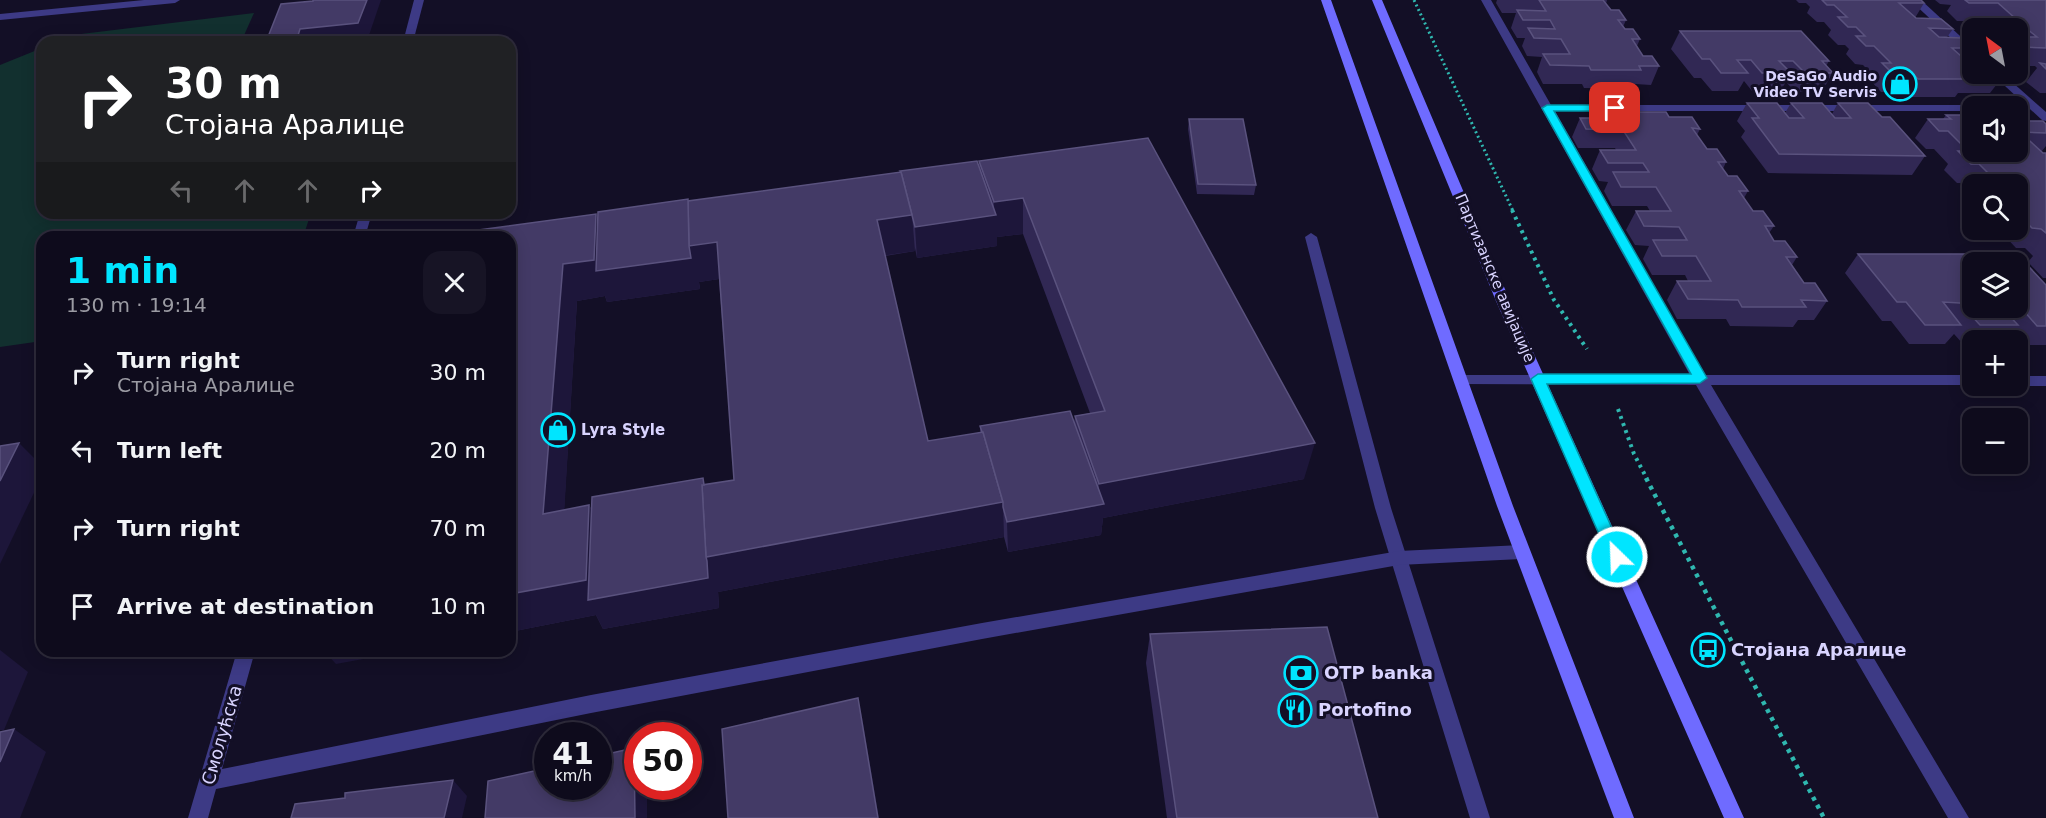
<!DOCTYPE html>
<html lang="en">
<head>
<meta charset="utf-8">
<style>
	:root { --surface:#0e0b1c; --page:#171425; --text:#f1f3f6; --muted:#9b9ba3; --line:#2e2b3b; --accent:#00e5ff }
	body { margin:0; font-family:"DejaVu Sans",sans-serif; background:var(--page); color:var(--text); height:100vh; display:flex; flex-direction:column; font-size:22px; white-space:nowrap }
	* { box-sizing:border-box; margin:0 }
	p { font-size:20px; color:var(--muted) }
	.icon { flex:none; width:33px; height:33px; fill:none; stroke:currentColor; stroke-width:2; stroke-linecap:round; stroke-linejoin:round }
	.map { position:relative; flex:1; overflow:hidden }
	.drawer { position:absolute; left:36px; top:231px; width:480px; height:426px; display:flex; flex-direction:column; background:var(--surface); border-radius:18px; box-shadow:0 3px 15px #0003,0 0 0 2px var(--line) }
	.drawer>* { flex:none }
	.hud { position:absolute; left:36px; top:36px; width:480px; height:183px; border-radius:18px; box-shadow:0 3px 15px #0003,0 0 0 2px var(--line); background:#202124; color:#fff; overflow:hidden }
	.needle { width:39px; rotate:328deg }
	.tools { position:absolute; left:1962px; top:18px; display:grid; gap:12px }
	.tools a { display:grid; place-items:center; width:66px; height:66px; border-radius:12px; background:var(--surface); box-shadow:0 3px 15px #0003,0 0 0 2px var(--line); font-size:30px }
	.speed { position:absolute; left:534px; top:722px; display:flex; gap:12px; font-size:30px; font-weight:700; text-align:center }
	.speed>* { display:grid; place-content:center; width:78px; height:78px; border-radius:50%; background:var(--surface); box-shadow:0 3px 15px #0003,0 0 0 2px var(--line); line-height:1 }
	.speed small { font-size:15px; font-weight:400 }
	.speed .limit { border:9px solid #d22; background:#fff; color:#111 }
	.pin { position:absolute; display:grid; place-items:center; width:51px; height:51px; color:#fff; margin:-26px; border-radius:12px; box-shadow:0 3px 9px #0006 }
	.me { position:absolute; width:66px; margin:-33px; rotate:336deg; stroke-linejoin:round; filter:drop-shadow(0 0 4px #0008) }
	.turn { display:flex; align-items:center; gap:21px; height:126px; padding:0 30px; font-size:27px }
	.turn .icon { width:78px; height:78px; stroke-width:2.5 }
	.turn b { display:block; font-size:42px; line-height:51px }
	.lanes { display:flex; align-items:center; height:57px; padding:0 30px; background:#0003; justify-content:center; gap:30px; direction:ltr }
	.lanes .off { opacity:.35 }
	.round { display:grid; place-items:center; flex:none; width:63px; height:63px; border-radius:18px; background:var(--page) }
	.overview { display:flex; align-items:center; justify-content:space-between; height:102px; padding:0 30px }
	h1 { font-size:36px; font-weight:800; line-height:45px; color:var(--accent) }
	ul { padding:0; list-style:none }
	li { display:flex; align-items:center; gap:18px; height:78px; padding:0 30px }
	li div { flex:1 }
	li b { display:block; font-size:22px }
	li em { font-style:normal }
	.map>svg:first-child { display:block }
</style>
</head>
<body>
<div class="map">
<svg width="2046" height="818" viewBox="0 0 2046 818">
	<rect width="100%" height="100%" fill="#130f26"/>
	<g fill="#12302f">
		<path d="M254 13 241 42H57L73 35Z"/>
		<path d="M42 48V213H311L303 237H42V341L0 347V65Z"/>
	</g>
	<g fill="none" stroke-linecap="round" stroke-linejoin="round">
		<path stroke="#2fb8b0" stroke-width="3" stroke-dasharray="2 3" stroke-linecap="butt" d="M1414 0 1513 211"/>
		<g stroke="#2fb8b0" stroke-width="4" stroke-dasharray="3 4.5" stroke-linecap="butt">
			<path d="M1512 210 1554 300 1587 349"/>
			<path d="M1618 409 1634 454 1647 479"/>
		</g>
		<path stroke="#2fb8b0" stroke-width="4.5" stroke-dasharray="4 5" stroke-linecap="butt" d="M1646 478 1824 818"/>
		<g fill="#3d3a85" fill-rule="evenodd">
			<path d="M144 0H180L175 3 0 20V14Z"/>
			<path d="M1311 233 1317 237 1391 508 1490 818H1470L1375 508 1305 237Z"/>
		</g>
		<g fill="#3d3a85" fill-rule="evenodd">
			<path d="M414 0H424L413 42H403Z"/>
			<path d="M1481 0H1491L1551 105H1972L1977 106H1972V111H1555L1705 375H1972V385H1711L1969 818H1948L1696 385 1456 384 1454 380 1461 375H1690Z"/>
			<path d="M1910 0H1921L1972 47V55L1968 54Z"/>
			<path d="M1992 74H2003L2046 112V121L2042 120Z"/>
			<path d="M360 213H372L365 237H353Z"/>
			<path d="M2018 376H2046V386H2016H2018Z"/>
			<path d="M1521 545 1527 547 1529 552 1527 557 1521 559 1399 565 982 639 591 713 216 789 208 818H188L237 651H255L222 769 591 695 982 623 1399 551Z"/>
		</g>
		<g fill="#6f6bff" fill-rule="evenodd">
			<path d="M1321 0H1331L1513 506 1634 818H1614L1497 506Z"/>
			<path d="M1372 0H1382L1510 301 1744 818H1724L1496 301Z"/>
		</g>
	</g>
	<g fill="#312854" fill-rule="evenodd">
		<path d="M1497 0H1607L1606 4 1611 10 1626 20 1623 27 1625 29 1640 39 1637 46 1643 56 1659 66 1651 85 1635 84 1633 89 1584 88 1582 84H1543L1537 72 1542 57 1527 56 1522 46 1525 38H1517L1511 28 1516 13H1502L1496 3Z"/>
		<path d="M1796 0H1921L1924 3 1915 18 1953 29 1947 37 1972 47V49L1965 60 1970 64 2004 75 1990 93H1958L1955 97H1906L1901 92H1881L1871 81 1874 76 1863 65 1855 64 1846 54 1849 49 1845 45H1838L1828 35 1831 30 1824 22H1817L1807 13 1810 7 1806 3H1799Z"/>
		<path d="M1935 0H2046V93H2040L2026 82 2037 68 2035 66H2018V28H1981L1986 21H1957L1947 11 1951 5 1940 4Z"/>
		<path d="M1680 31 1829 61 1826 66 1833 73 1822 91 1795 92 1786 82 1780 91H1752L1744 81 1738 91H1712L1701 78H1694L1671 49Z"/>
		<path d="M1747 103 1785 113 1791 103 1832 114 1838 103 1882 117 1925 156 1912 175 1768 173 1741 137 1745 131 1737 121Z"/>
		<path d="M1612 112 1669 117 1700 129 1697 135 1707 149 1726 162 1723 169 1728 176 1748 191 1744 198 1753 211 1774 226 1769 233 1774 241 1797 257 1792 265 1804 283 1827 301 1814 320H1798L1793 327 1730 326 1726 319H1677L1667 300 1677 281H1688L1685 275H1652L1643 259 1649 246 1635 245 1626 230 1636 211H1650L1647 206H1612L1604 191 1608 182 1599 181 1592 169 1600 150H1616L1615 148H1578L1572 137 1580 118H1609Z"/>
		<path d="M1946 115H1972V152L2018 121 2046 124V146L2041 152 2043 153H2046V278H2043L2028 262 2033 256 2025 248H2016L2002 233 2004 230H2018V184H1972V191L1965 183H1957L1944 170 1948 164 1934 149H1926L1915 138 1928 119H1943Z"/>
		<path d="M1189 119 1256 185 1254 195 1197 194 1188 129Z"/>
		<path d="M1148 138 1304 479 1103 518 1101 535 1008 552 1004 537 718 592V591L719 608 603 629 596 615 510 632V237L596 214 598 219 689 201 979 167V161ZM1023 234 1090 413 1075 416 1074 422 980 426V433L928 441 885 256 915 251V248L917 258 997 246V237ZM719 279 734 480 705 485 592 510 589 505 564 510 577 301 605 296 607 302 700 289 699 282Z"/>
		<path d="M1858 254H2017L2046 285V345H2020L2018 343V340H2016L2010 334 2004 340H1972V344H1963L1954 334 1945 344H1909L1891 321H1882L1845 273ZM1972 262H2018V308H1972Z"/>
		<path d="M1150 634 1378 818H1167L1146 663Z"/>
	</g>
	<g fill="#1d163a">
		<path d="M367 0H381L367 41 359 42H296L300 29Z"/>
		<path d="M1023 198V234L997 237V246L917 258 915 227 994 215V202Z"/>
		<path d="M596 214 609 250 697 230 717 242 726 278 699 282 700 289 607 302 605 296 577 301 562 549 543 514 563 264Z"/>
		<path d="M912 215 915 251 881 256 877 220Z"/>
		<path d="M19 443 42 466V476L0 564V481Z"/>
		<path d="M1315 443 1304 479 1103 518 1101 535 1008 552 1007 522 1097 506 1099 484Z"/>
		<path d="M703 478 713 509 1003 502 1004 537 718 592V591L719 608 603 629 596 615 510 632V594L589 505 605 540 706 557Z"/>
		<path d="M0 650 28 672 4 730H0Z"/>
		<path d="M324 651H407L336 664Z"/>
		<path d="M858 698 863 722 879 818H878Z"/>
		<path d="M14 729 46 752 20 818H0V762Z"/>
		<path d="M634 748 638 754V786H647V818H635Z"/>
		<path d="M453 780 467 796 462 818H444Z"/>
	</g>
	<g fill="#433a66" stroke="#5a527e" stroke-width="1.5">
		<path d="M313 0H367L358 23 300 29 296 42H266L281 4 313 1Z"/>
		<path d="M1539 0H1603L1611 10H1619L1626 20H1618L1625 29H1633L1640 39H1632L1643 56H1652L1659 66H1639L1641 70H1591L1589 66 1550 65 1543 54H1570L1561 39 1534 38 1528 28 1555 29 1550 20H1523L1517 10 1546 11Z"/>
		<path d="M1822 0H1921L1924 3H1899L1916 18 1941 19 1953 29 1929 28 1939 37 1962 38 1972 47V48H1952L1970 64H1972V74H2002L2004 75H1964L1968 79H1918L1913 74H1893L1882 63H1891L1874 46H1866L1856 36H1865L1856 27H1848L1838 17H1847L1834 5H1827Z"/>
		<path d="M1965 0H2046V48L2021 47 2018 44V37H2037L2027 29 1999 28 1987 19H2016L1998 3H1969Z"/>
		<path d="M1680 31H1801L1829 61H1822L1833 73H1805L1793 61H1779L1791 73H1762L1751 60H1737L1748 73H1721L1710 59H1702Z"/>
		<path d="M2040 63 2046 64V69Z"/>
		<path d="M1747 103H1777L1789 118H1804L1791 103H1822L1835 118H1851L1838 103H1868L1882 117H1890L1925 156 1779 154 1752 118H1759Z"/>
		<path d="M1612 112H1666L1669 117H1692L1700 129 1692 128 1707 149H1717L1726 162H1718L1728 176H1737L1748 191H1739L1753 211H1763L1774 226H1765L1774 241H1785L1797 257H1786L1804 283H1815L1827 301 1801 300 1806 307H1742L1738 300 1688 299 1677 281H1711L1696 256H1662L1653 240H1687L1679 227 1644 226 1636 211H1671L1656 187H1621L1613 172H1649L1643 163H1608L1600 150H1636L1623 130 1586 129 1580 118H1616Z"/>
		<path d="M1946 115H1972V152H2018V121H2043L2046 124V133L2020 132 2043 153H2046V233L2041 229 2032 228 2018 214 2027 213 2018 204V184H1990L1984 179H1994L1979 164H1971L1958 151H1968L1948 131H1939L1928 119H1951Z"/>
		<path d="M1189 119H1243L1256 185 1198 184Z"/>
		<path d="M1148 138 1315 443 1099 484 1075 416 1105 411 1023 198 994 202 979 161Z"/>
		<path d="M977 161 996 215 915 227 901 172 900 171Z"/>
		<path d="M901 172 912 215 877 220 928 441 983 432 1003 502 706 557 702 485 734 480 717 242 689 246 688 201Z"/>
		<path d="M688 199V201L689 246 691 258 596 271 598 212Z"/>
		<path d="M596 214 594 260 563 264 543 514 589 505 586 580 510 594V237H426Z"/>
		<path d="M1858 254H2017L2046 285V326H2037L2018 304V262H1972V308H2002L2018 325H1980L1960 303 1943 302 1961 325H1925L1906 302H1897Z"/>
		<path d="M1070 411 1104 504 1007 522 1003 507V502L983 432H982L980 426Z"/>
		<path d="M19 443 0 481V446Z"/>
		<path d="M703 478 704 485H702L706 557 707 561 708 578 588 600 592 497Z"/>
		<path d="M1327 627 1378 818H1177L1150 634Z"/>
		<path d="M858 698 878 818H728L722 729Z"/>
		<path d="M14 729 0 762V732Z"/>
		<path d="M634 748 635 818H485L488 781 548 768V786H598V756Z"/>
		<path d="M453 780 444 818H291L295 804 345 798V793Z"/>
	</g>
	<path fill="#00e5ff" stroke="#0095a6" stroke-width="1.5" d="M1547 105H1615L1620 108 1615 111H1554L1707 378 1700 383 1547 384 1625 557 1622 561 1617 563 1612 561 1609 557 1531 379 1538 374H1691L1542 108Z"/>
	<defs>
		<symbol id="shop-ring" viewBox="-11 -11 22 22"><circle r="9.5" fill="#130f26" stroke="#00e5ff" stroke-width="1.5"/><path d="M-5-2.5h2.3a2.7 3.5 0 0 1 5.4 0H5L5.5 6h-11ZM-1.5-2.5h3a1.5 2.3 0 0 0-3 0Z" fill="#00e5ff"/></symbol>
		<symbol id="bus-ring" viewBox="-11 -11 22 22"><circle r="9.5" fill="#130f26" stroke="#00e5ff" stroke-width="1.5"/><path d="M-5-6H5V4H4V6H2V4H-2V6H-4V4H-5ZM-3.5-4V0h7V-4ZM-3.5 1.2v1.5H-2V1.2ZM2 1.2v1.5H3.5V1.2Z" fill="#00e5ff"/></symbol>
		<symbol id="bank-ring" viewBox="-11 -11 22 22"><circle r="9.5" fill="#130f26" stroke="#00e5ff" stroke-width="1.5"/><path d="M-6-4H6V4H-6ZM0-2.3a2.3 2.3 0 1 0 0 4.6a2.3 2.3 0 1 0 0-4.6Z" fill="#00e5ff"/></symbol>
		<symbol id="restaurant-ring" viewBox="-11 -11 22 22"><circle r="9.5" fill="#130f26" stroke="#00e5ff" stroke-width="1.5"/><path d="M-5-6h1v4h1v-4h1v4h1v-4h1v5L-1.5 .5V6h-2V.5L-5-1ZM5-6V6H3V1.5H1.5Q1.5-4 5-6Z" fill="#00e5ff"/></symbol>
	</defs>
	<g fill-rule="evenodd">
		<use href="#shop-ring" x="1881" y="65" width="38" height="38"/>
		<use href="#shop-ring" x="539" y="411" width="38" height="38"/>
		<use href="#bus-ring" x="1689" y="631" width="38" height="38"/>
		<use href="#bank-ring" x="1282" y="654" width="38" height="38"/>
		<use href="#restaurant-ring" x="1276" y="691" width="38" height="38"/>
	</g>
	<g text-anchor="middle" stroke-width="6" stroke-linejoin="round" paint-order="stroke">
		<g font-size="14" font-weight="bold" fill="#d9d4ff" stroke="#130f26" text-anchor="end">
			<text x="1877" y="81">DeSaGo Audio<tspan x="1877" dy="16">Video TV Servis</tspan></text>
		</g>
		<g font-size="15" fill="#d9d4ff" stroke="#130f26">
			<text transform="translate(1495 278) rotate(67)" y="5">Партизанске авијације</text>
		</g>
		<g font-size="15" font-weight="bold" fill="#d9d4ff" stroke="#130f26" text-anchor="start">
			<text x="581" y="435">Lyra Style</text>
		</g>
		<g font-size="18" font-weight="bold" fill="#d9d4ff" stroke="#130f26" text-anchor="start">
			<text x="1731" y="656">Стојана Аралице</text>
			<text x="1324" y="679">OTP banka</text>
			<text x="1318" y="716">Portofino</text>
		</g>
		<g font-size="18" fill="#d9d4ff" stroke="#130f26">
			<text transform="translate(222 735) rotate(-74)" y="6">Смолућска</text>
		</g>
	</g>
</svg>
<div class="tools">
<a><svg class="needle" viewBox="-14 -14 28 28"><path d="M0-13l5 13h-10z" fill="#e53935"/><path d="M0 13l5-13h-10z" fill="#9b9ba3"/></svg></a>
<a><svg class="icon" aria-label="sound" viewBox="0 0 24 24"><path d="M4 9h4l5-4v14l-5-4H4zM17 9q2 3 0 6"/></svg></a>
<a><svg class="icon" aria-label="search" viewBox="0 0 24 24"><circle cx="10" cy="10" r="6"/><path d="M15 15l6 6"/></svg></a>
<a><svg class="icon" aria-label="layers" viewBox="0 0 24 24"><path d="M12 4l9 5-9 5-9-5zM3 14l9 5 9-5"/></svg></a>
<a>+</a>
<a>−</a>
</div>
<div class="speed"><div>41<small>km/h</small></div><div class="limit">50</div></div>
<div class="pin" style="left:1615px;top:108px;background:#d93025"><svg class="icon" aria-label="arrive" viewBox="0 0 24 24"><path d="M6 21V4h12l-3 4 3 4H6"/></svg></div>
<svg class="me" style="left:1617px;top:557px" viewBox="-20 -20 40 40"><circle r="17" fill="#00e5ff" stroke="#fff" stroke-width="3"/><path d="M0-11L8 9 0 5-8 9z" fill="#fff"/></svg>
<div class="hud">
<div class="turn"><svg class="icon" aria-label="right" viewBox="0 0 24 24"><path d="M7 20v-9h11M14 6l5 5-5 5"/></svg><div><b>30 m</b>Стојана Аралице</div></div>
<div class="lanes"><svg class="icon off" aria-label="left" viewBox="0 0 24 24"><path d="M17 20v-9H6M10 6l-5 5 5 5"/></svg><svg class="icon off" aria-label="ahead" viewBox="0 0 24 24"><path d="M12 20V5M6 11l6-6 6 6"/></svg><svg class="icon off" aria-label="ahead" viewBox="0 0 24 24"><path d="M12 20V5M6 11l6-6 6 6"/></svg><svg class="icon" aria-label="right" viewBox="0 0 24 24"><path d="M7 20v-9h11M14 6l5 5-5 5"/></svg></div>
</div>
<section class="drawer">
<div class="overview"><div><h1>1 min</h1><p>130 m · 19:14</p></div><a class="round"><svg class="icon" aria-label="close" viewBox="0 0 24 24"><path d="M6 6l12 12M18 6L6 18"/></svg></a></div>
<ul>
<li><svg class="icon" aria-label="right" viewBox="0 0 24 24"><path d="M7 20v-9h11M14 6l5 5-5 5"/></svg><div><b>Turn right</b><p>Стојана Аралице</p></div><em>30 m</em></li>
<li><svg class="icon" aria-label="left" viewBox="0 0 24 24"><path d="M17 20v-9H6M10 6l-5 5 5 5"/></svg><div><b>Turn left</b></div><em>20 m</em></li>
<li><svg class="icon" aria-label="right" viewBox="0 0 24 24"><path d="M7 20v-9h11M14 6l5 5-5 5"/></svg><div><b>Turn right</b></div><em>70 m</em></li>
<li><svg class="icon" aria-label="arrive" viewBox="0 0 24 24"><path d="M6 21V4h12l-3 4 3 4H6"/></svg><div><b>Arrive at destination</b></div><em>10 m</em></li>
</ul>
</section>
</div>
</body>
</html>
